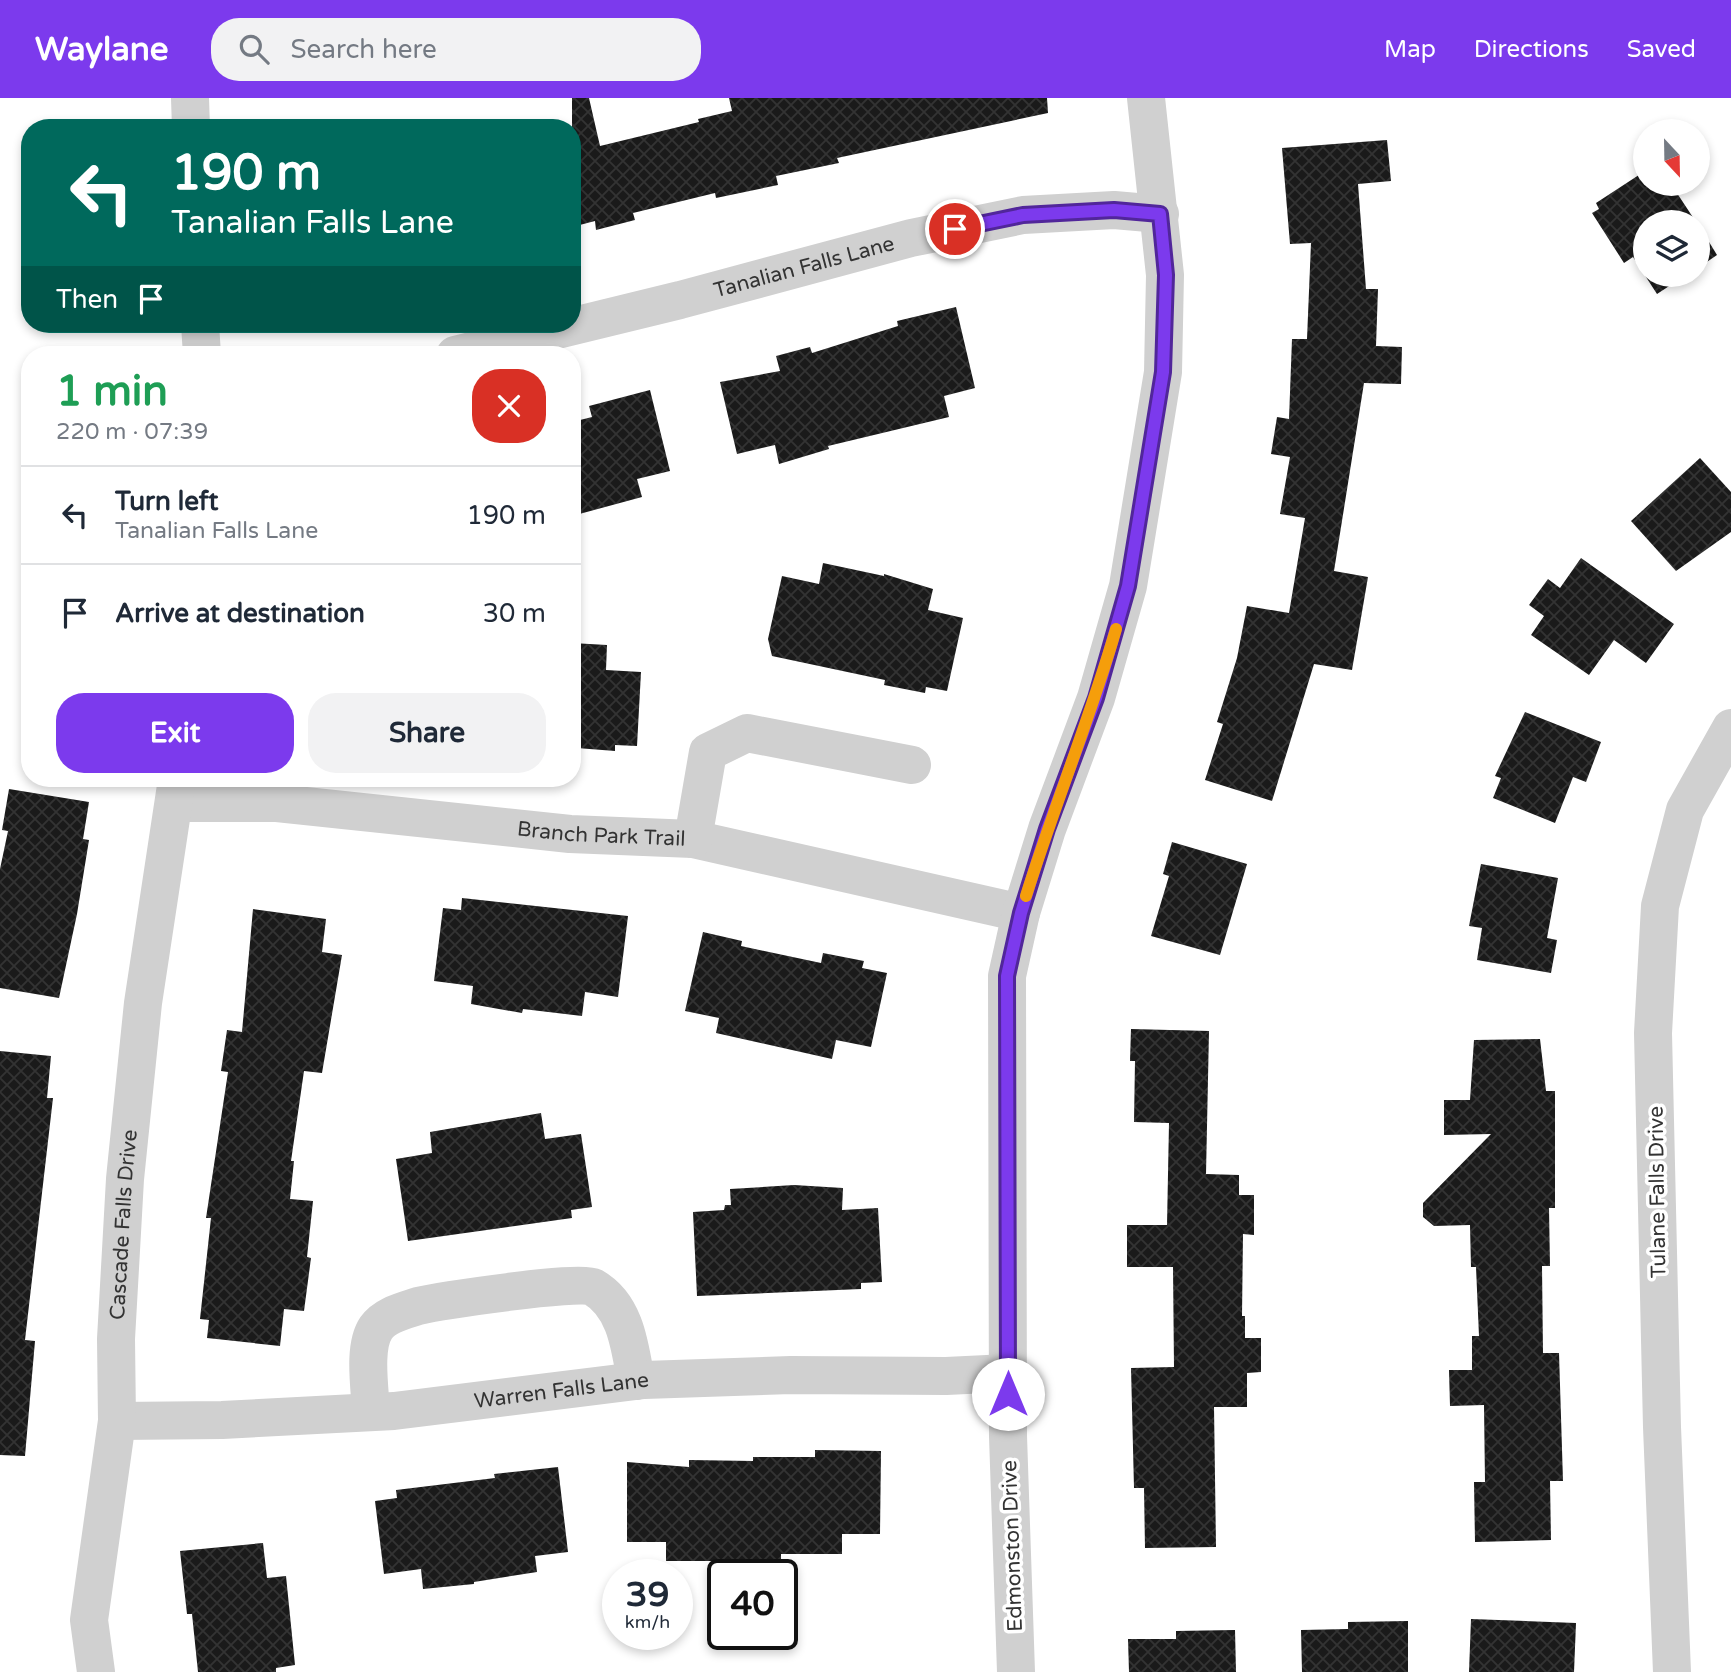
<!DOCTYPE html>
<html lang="en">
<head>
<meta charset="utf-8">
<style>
	:root { --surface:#fff; --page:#f2f2f3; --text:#1f2937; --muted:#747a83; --line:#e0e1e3; --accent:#7c3aed }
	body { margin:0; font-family:"Varela Round",sans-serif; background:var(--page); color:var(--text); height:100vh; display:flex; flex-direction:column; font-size:26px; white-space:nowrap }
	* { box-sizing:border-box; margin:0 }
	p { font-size:23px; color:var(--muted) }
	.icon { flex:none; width:38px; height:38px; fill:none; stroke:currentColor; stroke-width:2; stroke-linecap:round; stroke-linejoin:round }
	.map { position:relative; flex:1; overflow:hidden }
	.sheet { position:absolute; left:21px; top:248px; width:560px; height:441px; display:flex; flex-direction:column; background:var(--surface); border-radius:28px; box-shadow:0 4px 10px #0003 }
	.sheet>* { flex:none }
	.banner { position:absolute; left:21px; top:21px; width:560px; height:214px; border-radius:28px; box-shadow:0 4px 10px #0003; background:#00695c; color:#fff; overflow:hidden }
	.needle { width:46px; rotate:158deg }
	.tools { position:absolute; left:1633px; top:21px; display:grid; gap:14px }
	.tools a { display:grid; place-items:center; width:77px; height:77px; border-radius:50%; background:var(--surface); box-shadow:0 4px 10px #0003; font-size:35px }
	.speed { position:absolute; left:602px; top:1461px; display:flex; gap:14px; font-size:35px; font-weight:700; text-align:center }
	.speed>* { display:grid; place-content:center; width:91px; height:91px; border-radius:50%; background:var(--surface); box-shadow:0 4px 10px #0003; line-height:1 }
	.speed small { font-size:18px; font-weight:400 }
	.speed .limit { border:4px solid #111; border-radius:10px; background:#fff; color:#111 }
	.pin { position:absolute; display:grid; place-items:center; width:60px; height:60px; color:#fff; margin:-30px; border:4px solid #fff; border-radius:50%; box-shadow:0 2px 7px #0007 }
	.me { position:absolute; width:77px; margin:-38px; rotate:0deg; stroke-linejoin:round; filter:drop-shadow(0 0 5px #0008) }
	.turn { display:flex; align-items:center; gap:24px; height:147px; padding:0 35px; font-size:32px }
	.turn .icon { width:91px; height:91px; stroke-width:2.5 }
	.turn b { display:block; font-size:49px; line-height:60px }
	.then { display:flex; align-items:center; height:66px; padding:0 35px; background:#0003; gap:14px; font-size:26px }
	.round { display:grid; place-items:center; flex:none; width:74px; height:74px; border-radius:28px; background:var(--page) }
	.summary { display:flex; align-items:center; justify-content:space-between; height:119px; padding:0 35px }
	h1 { font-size:42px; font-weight:700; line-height:52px; color:#1e9e55 }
	.action { display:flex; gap:14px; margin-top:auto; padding:14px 35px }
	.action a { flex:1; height:80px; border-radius:28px; background:var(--accent); color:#fff; font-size:28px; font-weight:700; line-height:80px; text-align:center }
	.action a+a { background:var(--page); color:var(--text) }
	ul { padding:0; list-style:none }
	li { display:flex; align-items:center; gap:21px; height:98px; padding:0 35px; border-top:2px solid var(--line) }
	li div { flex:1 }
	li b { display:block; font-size:26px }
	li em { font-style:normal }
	header { display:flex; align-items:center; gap:42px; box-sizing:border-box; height:98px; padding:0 35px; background:var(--accent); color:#fff }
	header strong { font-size:33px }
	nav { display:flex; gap:38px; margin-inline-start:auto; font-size:24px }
	.search { width:490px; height:63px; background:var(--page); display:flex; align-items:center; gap:18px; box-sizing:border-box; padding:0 24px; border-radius:28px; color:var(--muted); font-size:26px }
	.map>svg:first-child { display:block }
</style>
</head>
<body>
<header>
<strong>Waylane</strong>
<div class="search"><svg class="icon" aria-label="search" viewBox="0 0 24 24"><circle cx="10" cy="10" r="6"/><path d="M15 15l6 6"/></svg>Search here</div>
<nav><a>Map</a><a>Directions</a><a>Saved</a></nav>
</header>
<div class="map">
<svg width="1731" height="1574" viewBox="0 0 1731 1574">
	<defs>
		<pattern id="building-cross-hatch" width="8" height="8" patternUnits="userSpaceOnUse" patternTransform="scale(1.75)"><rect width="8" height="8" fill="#1a1a1a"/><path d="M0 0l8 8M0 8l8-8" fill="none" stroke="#333"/></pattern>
	</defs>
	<rect width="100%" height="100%" fill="#fff"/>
	<g fill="url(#building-cross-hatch)">
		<path d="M572 0H589L600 48 699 24 698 21 732 13 729 0H1047L1048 15 837 60 839 65 776 78 778 87 716 100 715 95 633 115 635 122 596 132 595 123 572 129Z"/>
		<path d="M1387 42 1391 83 1358 86 1366 191H1378L1376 248 1402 249 1401 286 1364 285 1334 473 1368 479 1352 572 1314 566 1272 703 1205 682 1223 626 1217 624 1237 560 1247 508 1289 515 1305 420 1280 416 1290 359 1271 356 1277 319 1289 321 1292 241H1307L1311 145 1290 146 1282 50Z"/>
		<path d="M1645 73V86H1671L1696 124H1645V177H1686L1657 196 1633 159 1624 165 1592 115 1599 111 1596 105Z"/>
		<path d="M1698 126 1717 157 1698 170Z"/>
		<path d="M956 209 975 290 944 298 949 319 828 348 829 351 779 366 775 347 737 356 720 284 780 273 776 258 810 249 812 255 898 228 897 223Z"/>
		<path d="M650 292 670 373 637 381 642 399 572 418V324L592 319 589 308Z"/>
		<path d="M1700 360 1731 394V434L1676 473 1631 423Z"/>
		<path d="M1581 460 1674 526 1646 565 1614 542 1589 577 1531 537 1544 518 1529 507 1548 481 1560 490Z"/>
		<path d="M823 465 884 478V476L933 491 928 512 963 520 947 593 926 589 925 595 884 587 885 582 772 558 768 541 782 478 819 486Z"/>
		<path d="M572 545 607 547 606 572 641 574 637 648 615 647V653L577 650 578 637 572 636Z"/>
		<path d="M1525 614 1601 644 1586 684 1573 679 1555 725 1493 700 1501 680 1495 678Z"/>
		<path d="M9 691 89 704 83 741 89 742 77 816 59 900 0 890V771L8 733 2 732Z"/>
		<path d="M1172 744 1247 766 1220 857 1151 838 1169 778 1163 776Z"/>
		<path d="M1481 766 1558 780 1547 840 1557 842 1551 875 1477 862 1482 830 1469 828Z"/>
		<path d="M462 800 628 818 618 899 585 894 582 918 523 911 522 915 471 906 473 888 434 883 443 810 461 812Z"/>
		<path d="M253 811 326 821 322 854 342 857 322 975 304 973 291 1063H294L290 1101 313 1103 307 1159 311 1160 304 1213 284 1211 280 1248 207 1240 209 1222 200 1221 211 1120H206L228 974 221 973 227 932 242 934Z"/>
		<path d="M703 834 742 843 741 848 821 865 823 855 864 863 862 870 887 875 871 949 836 942 832 961 716 935 719 920 685 913Z"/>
		<path d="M1131 931 1209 933 1206 1076 1239 1077V1097H1254V1137L1243 1136 1242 1218H1245V1240H1261V1274L1247 1275V1309H1214L1216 1449 1145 1450 1144 1390H1134L1131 1270 1174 1269 1173 1169H1127V1127H1167L1169 1025 1134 1024 1135 963H1130Z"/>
		<path d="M1540 941 1546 993H1555V1110H1549L1550 1168H1542L1543 1255H1559L1563 1383H1550L1551 1442 1475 1444 1474 1384H1485L1484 1307 1450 1308 1449 1272H1472V1238H1479L1476 1169H1471L1470 1127 1434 1128 1423 1119V1105L1491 1036 1444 1037V1002H1470L1474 942Z"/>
		<path d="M0 953 51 958 47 1000H53L25 1242 35 1243 25 1358 0 1357Z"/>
		<path d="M541 1015 545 1041 581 1036 592 1109 571 1112 572 1120 408 1143 396 1061 432 1055 430 1034Z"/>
		<path d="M794 1087 843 1090 842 1112 878 1110 882 1184 861 1185V1191L697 1198 693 1114 724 1112 725 1107H731L730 1091Z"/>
		<path d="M815 1352 881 1353 880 1436H842V1456H781V1463H666V1444H627V1364L689 1369V1362L753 1363V1359H815Z"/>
		<path d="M558 1369 568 1454 535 1458 537 1474 474 1484V1486L423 1491 421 1471 384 1476 375 1403 397 1400 396 1392 495 1380 494 1376Z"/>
		<path d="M263 1445 267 1480 286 1478 295 1567 276 1570V1574H198L192 1516H187L180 1453Z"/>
		<path d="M1471 1521 1576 1525 1574 1574H1469Z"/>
		<path d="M1408 1523V1574H1302L1301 1532 1348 1531V1524Z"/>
		<path d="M1235 1532 1236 1574H1129L1128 1541H1176V1533Z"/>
	</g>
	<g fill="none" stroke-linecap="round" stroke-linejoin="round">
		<g stroke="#d0d0d0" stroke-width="38">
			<path d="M190 0 191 30"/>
			<path d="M200 226 202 257"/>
			<path id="s1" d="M455 257 680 202 911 140 1023 117 1114 112 1160 116"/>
			<path id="s2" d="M174 705H277L570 736 693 741 1021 815"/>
			<path d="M693 741 708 654 747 635 912 667"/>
			<path d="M371 1314C370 1291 363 1249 376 1230 385 1217 403 1213 418 1208 438 1203 580 1182 593 1189 626 1208 630 1249 636 1283"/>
			<path id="s3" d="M117 1323 222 1322 394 1313 644 1282 791 1277 946 1278 1008 1275"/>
			<path id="s4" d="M96 1574 89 1522 117 1323 116 1241 125 1081 143 905 177 681"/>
			<path d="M1016 1574 1008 1338 1007 878 1021 815 1047 731 1096 600 1128 488 1163 274 1165 177 1146 0"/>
			<path d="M1672 1574 1662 1329 1653 935 1660 808 1685 712 1731 630"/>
		</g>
	</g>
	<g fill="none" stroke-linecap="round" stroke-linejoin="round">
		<defs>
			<path id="route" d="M955 131 1023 117 1114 112 1160 116 1166 177 1163 274 1128 488 1096 600 1047 731 1021 815 1007 878 1008 1296"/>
		</defs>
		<use href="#route" stroke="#51269a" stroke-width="18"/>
		<use href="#route" stroke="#7c3aed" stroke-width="12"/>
		<path stroke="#f59e0b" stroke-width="12" d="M1026 798C1054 708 1090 621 1116 531"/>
	</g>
	<g text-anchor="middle" stroke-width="7" stroke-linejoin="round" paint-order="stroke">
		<g font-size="21" fill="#333" stroke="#fff">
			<text dy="7" stroke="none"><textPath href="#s1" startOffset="360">Tanalian Falls Lane</textPath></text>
			<text dy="7" stroke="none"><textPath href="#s2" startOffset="429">Branch Park Trail</textPath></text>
			<text transform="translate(1657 1094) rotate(-91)" y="7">Tulane Falls Drive</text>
			<text dy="7" stroke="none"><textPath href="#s4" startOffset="450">Cascade Falls Drive</textPath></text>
			<text dy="7" stroke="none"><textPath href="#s3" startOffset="446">Warren Falls Lane</textPath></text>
			<text transform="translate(1012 1448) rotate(-92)" y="7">Edmonston Drive</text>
		</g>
	</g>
</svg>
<div class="tools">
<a><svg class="needle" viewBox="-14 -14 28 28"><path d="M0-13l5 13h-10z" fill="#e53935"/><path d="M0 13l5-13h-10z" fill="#747a83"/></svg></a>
<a><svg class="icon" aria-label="layers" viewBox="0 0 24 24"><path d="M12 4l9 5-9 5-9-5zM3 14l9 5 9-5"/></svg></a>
</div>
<div class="speed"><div>39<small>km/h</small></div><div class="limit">40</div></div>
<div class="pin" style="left:955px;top:131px;background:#d93025"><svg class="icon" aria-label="arrive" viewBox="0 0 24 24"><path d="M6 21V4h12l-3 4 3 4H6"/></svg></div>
<svg class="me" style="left:1008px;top:1296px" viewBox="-20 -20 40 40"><circle r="19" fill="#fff"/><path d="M0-13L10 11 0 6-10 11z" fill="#7c3aed"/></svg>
<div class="banner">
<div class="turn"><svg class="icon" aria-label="left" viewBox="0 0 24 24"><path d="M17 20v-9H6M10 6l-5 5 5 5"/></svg><div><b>190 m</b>Tanalian Falls Lane</div></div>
<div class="then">Then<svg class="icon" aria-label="arrive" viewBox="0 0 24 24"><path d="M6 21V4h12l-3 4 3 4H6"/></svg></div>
</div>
<section class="sheet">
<div class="summary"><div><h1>1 min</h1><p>220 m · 07:39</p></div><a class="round" style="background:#d93025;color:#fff"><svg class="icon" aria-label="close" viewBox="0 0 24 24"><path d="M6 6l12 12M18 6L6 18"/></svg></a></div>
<ul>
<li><svg class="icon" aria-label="left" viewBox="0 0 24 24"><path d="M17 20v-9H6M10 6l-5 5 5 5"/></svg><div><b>Turn left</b><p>Tanalian Falls Lane</p></div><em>190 m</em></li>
<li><svg class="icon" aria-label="arrive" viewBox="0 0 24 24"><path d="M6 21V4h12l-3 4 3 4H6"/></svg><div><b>Arrive at destination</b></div><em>30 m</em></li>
</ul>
<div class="action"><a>Exit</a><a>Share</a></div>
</section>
</div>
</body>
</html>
